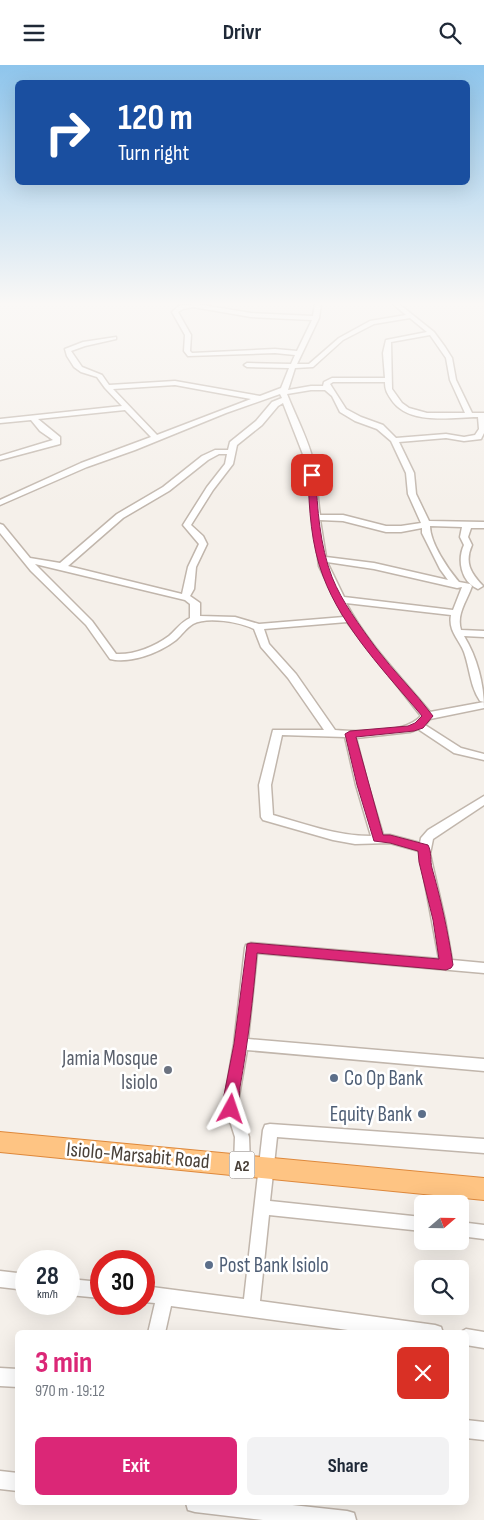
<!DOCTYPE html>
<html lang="en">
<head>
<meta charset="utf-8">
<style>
	:root { --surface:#fff; --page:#f2f2f3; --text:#1f2937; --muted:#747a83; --accent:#db2777 }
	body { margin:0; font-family:"Sofia Sans Condensed",sans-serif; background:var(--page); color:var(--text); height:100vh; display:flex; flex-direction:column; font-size:19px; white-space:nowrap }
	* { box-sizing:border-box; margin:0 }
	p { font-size:16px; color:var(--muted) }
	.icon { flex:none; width:28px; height:28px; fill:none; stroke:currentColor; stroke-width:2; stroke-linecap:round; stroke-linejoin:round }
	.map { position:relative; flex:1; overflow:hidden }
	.sheet { position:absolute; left:15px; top:1265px; width:454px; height:175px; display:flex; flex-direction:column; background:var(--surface); border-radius:8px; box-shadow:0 5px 20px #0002 }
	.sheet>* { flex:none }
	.top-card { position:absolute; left:15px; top:15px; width:455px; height:105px; border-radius:8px; box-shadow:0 5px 20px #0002; background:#1a4fa0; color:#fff; overflow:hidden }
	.needle { width:32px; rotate:70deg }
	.controls { position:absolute; left:414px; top:1130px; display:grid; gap:10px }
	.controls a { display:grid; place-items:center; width:55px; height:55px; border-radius:8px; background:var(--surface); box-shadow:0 5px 20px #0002; font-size:25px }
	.speed { position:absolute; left:15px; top:1185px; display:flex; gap:10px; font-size:25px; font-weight:700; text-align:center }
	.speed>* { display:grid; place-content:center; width:65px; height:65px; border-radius:50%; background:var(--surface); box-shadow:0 5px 20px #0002; line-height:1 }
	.speed small { font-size:12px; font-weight:400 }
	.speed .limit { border:8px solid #d22; background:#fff; color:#111 }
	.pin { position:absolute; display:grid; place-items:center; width:42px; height:42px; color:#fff; margin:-21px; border-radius:10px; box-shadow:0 2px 8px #0006 }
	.me { position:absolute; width:55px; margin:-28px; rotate:5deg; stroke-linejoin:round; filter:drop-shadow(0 0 4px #0008) }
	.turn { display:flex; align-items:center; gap:18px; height:105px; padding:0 20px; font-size:22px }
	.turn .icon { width:65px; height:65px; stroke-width:2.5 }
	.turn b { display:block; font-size:35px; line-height:42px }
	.round { display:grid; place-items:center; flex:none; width:52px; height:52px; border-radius:8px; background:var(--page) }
	.headline { display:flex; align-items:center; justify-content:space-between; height:85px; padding:0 20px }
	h1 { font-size:30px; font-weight:700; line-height:38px; color:var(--accent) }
	.cta { display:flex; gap:10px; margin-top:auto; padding:10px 20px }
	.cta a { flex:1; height:58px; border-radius:8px; background:var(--accent); color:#fff; font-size:20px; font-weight:700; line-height:58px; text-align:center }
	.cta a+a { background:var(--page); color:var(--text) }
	header { display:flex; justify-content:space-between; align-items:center; height:65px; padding:0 20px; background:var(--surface); font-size:22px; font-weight:700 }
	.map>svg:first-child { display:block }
</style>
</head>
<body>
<header><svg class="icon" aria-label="menu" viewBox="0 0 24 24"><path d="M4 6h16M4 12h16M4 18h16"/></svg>Drivr<svg class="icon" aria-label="search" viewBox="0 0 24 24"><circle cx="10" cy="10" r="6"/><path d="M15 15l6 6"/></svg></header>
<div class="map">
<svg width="484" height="1455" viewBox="0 0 484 1455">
	<rect width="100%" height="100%" fill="#f5f0ea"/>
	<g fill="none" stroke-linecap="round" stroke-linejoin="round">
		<defs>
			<g id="minor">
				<path d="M196 239 251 248 313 251 315 239H321L319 253 297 299H309L339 273 370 256 406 250 393 239H399L434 267 445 282 452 293 456 315 472 348H484V368L481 374 464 376 446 373 399 377 414 408 416 429 429 456 484 457V463H471L468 472 472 480C464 498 471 508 483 521L478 524C461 517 457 495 464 480L460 472 462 462 430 461C430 478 448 504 459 517L470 519 472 521C467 536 456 549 461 565L484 566V572L464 571C477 592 484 619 484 643L430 654 425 660 461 683 484 689V695L454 688 418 664 410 667 356 673 368 720 383 770H390L420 778 421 773 428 765 484 731V740L433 774 430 789 445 855 452 895 484 898V908L257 888 248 974 484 994V1006L247 985 238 1037 249 1072 250 1100 247 1105 242 1107 237 1105 234 1100 235 1072 224 1037 234 979 245 883 246 880 251 878 439 894 419 786 390 778 355 779 333 775 263 755 261 752 259 720 273 665H324L288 613 261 582 254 564C240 557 207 551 193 559 186 563 182 570 176 575 159 588 130 599 110 594L86 560 31 506 0 468V459L3 460 30 493 60 498 117 449 163 422 202 391 215 385H228L230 377 256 356 272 337 282 333 280 329 226 348 135 385 87 402 0 440V435L81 398 151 372 125 345 38 354 60 372V379L0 395V391L53 375 40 366 31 355 0 358V354L122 341 105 323 97 312 81 307 74 302 67 291 65 284 83 277 116 272V274L85 281 71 286 82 302 102 310 109 320 175 316 260 331 281 323 289 303 247 302 244 300 247 298 291 299 295 290 275 288 188 291 184 286 185 270 172 247 179 241ZM193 242 251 252 312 255 297 286 275 284 192 288 190 286 191 270 178 247 183 244ZM410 253 427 267 386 275 383 288 385 313H332L324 317 323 321H311L288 325 295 303 313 302 343 275 374 259ZM430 270 446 293 450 315 465 348H427L409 343 402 338 392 324 391 277ZM333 317H385C385 325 387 328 391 334 408 361 452 352 478 352L479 364 475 370 464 372 446 369 396 373 383 360 361 352 346 344 330 319ZM175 320 251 334 157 370 113 324ZM311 325H325L332 331 340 347 355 356 377 364 391 376 406 408 408 429 421 458 401 461H386L343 450H320C317 433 318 416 314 399 309 376 296 352 287 329ZM283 338 306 397 319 501 344 552 259 559 235 552 200 551V538L190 531 194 524 196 502 207 479 203 471 191 460 213 425 233 399 237 380 262 360 278 341ZM219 389H227L225 399 207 422 183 460 199 479 188 502 182 529 68 501 123 453 169 426 208 395ZM320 455 343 456 386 467H401L422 463V468L440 504 448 515 374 498 326 492ZM327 497 374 504 457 523 462 522 453 545 344 532ZM35 499 185 535 190 539V553C181 557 176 565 169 571 154 582 134 590 116 589L92 556ZM346 538 451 550C448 566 459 574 464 587 470 604 470 621 480 636L484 637 430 647C401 612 367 578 346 538ZM347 557 421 651C405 669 359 667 335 665L296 609 269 579 264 564ZM282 670 345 672 356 720 371 771C337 771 305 759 273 750L271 720Z"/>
				<path d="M270 1059 484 1074V1088L277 1072 270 1136 422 1152V1166L269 1150 260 1236 435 1260 441 1262 443 1268H370L171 1241 165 1268H148L155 1238 144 1237V1221L244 1234 263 1065 265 1060Z"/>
				<path d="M460 1157 484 1160V1174L460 1171Z"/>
				<path d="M0 1206 26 1209V1225L0 1222Z"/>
				<path d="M69 1214 101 1217V1233L69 1230Z"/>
				<path d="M466 1264 484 1267V1283L466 1280V1268H459Z"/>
				<path d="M0 1303 18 1304V1322L0 1321Z"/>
				<path d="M466 1355 484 1357V1375L466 1373Z"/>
				<path d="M0 1406 18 1408V1426L0 1424Z"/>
				<path d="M186 1438H274L347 1446 354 1448 356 1455H263L195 1447 188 1445Z"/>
			</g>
			<path id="trunk" d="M0 1067 484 1113V1135L0 1087Z"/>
		</defs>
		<use href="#minor" stroke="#c1b6ac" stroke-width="3"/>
		<use href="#trunk" stroke="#de883b" stroke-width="2"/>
		<use href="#minor" fill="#fff" fill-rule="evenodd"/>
		<use href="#trunk" fill="#fec483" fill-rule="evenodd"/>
	</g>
	<linearGradient id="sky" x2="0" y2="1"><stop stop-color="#8ec5ec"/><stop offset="0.54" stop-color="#faf8f6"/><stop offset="1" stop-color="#faf8f6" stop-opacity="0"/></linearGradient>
	<rect width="484" height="442" fill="url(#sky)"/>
	<path fill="#db2777" stroke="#8e194d" d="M312 407 316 410C317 443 320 481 332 512 342 537 360 561 376 583 394 607 415 627 433 651L423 663 414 666 356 672 383 770H390L428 780C432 787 430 796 432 803 441 835 448 867 453 900L451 903 446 905 257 888C253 933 248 978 240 1022 239 1031 240 1041 237 1048L231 1050 226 1048 224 1044V1030L234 979 247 879 251 878 439 894 433 855 419 797 418 786 390 778 374 776 357 720 345 669 350 666 408 661 415 658 422 651C387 609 342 563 323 511 311 480 309 443 308 410Z"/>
	<circle fill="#6b7280" stroke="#fff" stroke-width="2" cx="168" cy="1005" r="5"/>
	<g fill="#5c6f8a" stroke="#fff" stroke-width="2">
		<circle cx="334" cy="1013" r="5"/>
		<circle cx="422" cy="1049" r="5"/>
		<circle cx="209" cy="1200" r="5"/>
	</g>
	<g text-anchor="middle" stroke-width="5" stroke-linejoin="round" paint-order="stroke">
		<rect fill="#fff" stroke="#807974" stroke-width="1" x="229.5" y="1086.5" width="25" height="27" rx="4"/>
		<g font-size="16" font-weight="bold" fill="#494038">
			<text x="242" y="1106">A2</text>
		</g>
		<g font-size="21" fill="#5b616d" stroke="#fff" text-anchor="end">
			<text x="158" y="1000">Jamia Mosque<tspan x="158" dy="24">Isiolo</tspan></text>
		</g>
		<g font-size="21" fill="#4e5e75" stroke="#fff" text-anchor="start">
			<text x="344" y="1020">Co Op Bank</text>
			<text x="412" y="1056" text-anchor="end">Equity Bank</text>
			<text x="219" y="1207">Post Bank Isiolo</text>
		</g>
		<g font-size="21" fill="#494038" stroke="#fff">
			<text transform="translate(138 1090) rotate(5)" y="7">Isiolo-Marsabit Road</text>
		</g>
	</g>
</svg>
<div class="controls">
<a><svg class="needle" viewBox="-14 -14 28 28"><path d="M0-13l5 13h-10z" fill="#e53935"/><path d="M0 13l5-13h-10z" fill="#747a83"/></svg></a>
<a><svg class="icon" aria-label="search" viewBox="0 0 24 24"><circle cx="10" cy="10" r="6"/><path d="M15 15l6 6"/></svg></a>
</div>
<div class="speed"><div>28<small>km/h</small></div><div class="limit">30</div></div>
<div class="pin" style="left:312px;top:410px;background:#d93025"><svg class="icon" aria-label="arrive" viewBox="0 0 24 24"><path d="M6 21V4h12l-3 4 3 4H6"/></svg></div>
<svg class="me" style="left:231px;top:1044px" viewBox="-20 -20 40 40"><path d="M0-17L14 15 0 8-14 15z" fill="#db2777" stroke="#fff" stroke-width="4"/></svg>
<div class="top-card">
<div class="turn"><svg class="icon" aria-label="right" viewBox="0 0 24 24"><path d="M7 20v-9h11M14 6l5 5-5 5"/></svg><div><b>120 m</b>Turn right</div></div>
</div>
<section class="sheet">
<div class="headline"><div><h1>3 min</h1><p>970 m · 19:12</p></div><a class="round" style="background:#d93025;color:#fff"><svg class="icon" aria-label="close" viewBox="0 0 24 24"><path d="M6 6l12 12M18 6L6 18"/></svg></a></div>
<div class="cta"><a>Exit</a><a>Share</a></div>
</section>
</div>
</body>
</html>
